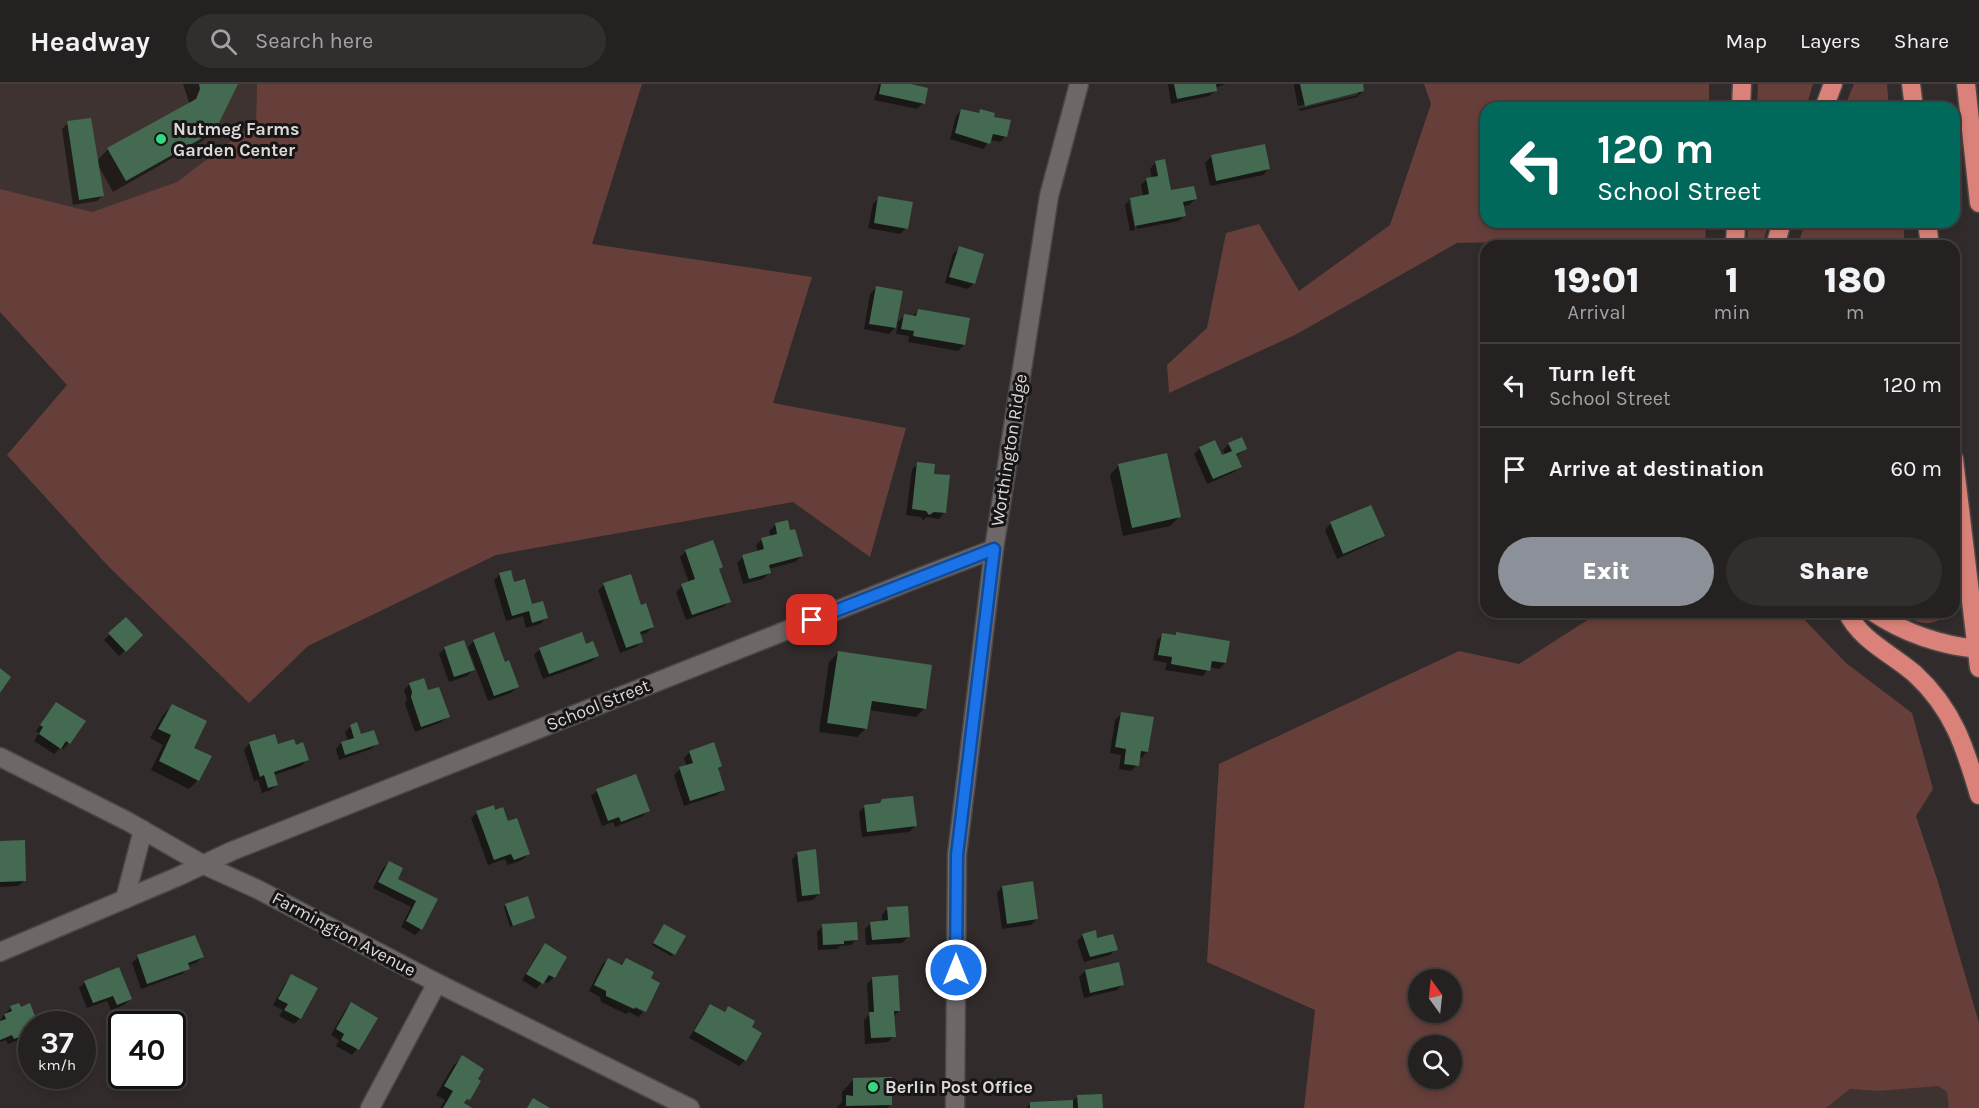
<!DOCTYPE html>
<html lang="en">
<head>
<meta charset="utf-8">
<style>
	:root { --surface:#252120; --page:#312e2d; --text:#f1f3f6; --muted:#a3a3a5; --line:#423e3e; --accent:#8c9099 }
	body { margin:0; font-family:Karla,sans-serif; background:var(--page); color:var(--text); height:100vh; display:flex; flex-direction:column; font-size:22px; white-space:nowrap }
	* { box-sizing:border-box; margin:0 }
	p { font-size:20px; color:var(--muted) }
	.icon { flex:none; width:33px; height:33px; fill:none; stroke:currentColor; stroke-width:2; stroke-linecap:round; stroke-linejoin:round }
	.map { position:relative; flex:1; overflow:hidden }
	.panel { position:absolute; left:1480px; top:156px; width:480px; height:378px; display:flex; flex-direction:column; background:var(--surface); border-radius:18px; box-shadow:0 3px 9px #0003,0 0 0 2px var(--line) }
	.panel>* { flex:none }
	.guide { position:absolute; left:1480px; top:18px; width:480px; height:126px; border-radius:18px; box-shadow:0 3px 9px #0003,0 0 0 2px var(--line); background:#00695c; color:#fff; overflow:hidden }
	.needle { width:39px; rotate:345deg }
	.tools { position:absolute; left:1408px; top:885px; display:grid; gap:12px }
	.tools a { display:grid; place-items:center; width:54px; height:54px; border-radius:50%; background:var(--surface); box-shadow:0 3px 9px #0003,0 0 0 2px var(--line); font-size:30px }
	.speed { position:absolute; left:18px; top:927px; display:flex; gap:12px; font-size:30px; font-weight:700; text-align:center }
	.speed>* { display:grid; place-content:center; width:78px; height:78px; border-radius:50%; background:var(--surface); box-shadow:0 3px 9px #0003,0 0 0 2px var(--line); line-height:1 }
	.speed small { font-size:15px; font-weight:400 }
	.speed .limit { border:3px solid #111; border-radius:9px; background:#fff; color:#111 }
	.pin { position:absolute; display:grid; place-items:center; width:51px; height:51px; color:#fff; margin:-26px; border-radius:12px; box-shadow:0 3px 9px #0006 }
	.me { position:absolute; width:66px; margin:-33px; rotate:0deg; stroke-linejoin:round; filter:drop-shadow(0 0 4px #0008) }
	.turn { display:flex; align-items:center; gap:21px; height:126px; padding:0 18px; font-size:27px }
	.turn .icon { width:78px; height:78px; stroke-width:2.5 }
	.turn b { display:block; font-size:42px; line-height:51px }
	.eta { display:flex; justify-content:space-evenly; align-items:center; height:102px; text-align:center }
	.eta b { font-size:36px; font-weight:800; line-height:42px }
	.primary-button { display:flex; gap:12px; margin-top:auto; padding:12px 18px }
	.primary-button a { flex:1; height:69px; border-radius:36px; background:var(--accent); color:#fff; font-size:24px; font-weight:800; line-height:69px; text-align:center }
	.primary-button a+a { background:var(--page); color:var(--text) }
	ul { padding:0; list-style:none }
	li { display:flex; align-items:center; gap:18px; height:84px; padding:0 18px; border-top:2px solid var(--line) }
	li div { flex:1 }
	li b { display:block; font-size:22px }
	li em { font-style:normal }
	header { display:flex; align-items:center; gap:36px; box-sizing:border-box; height:84px; padding:0 30px; background:var(--surface); border-bottom:2px solid var(--line) }
	header strong { font-size:28px }
	nav { display:flex; gap:33px; margin-inline-start:auto; font-size:21px }
	.search { width:420px; height:54px; background:var(--page); display:flex; align-items:center; gap:15px; box-sizing:border-box; padding:0 21px; border-radius:33px; color:var(--muted); font-size:22px }
	.map>svg:first-child { display:block }
</style>
</head>
<body>
<header>
<strong>Headway</strong>
<div class="search"><svg class="icon" aria-label="search" viewBox="0 0 24 24"><circle cx="10" cy="10" r="6"/><path d="M15 15l6 6"/></svg>Search here</div>
<nav><a>Map</a><a>Layers</a><a>Share</a></nav>
</header>
<div class="map">
<svg width="1979" height="1024" viewBox="0 0 1979 1024">
	<rect width="100%" height="100%" fill="#312c2b"/>
	<g fill="#3f3331">
		<path d="M0 0H257L256 38 177 98 92 128 0 105Z"/>
		<path d="M1939 1001 1979 1024H1826L1850 1005 1878 1007Z"/>
	</g>
	<g fill="#663f3a" fill-rule="evenodd">
		<path d="M257 0H642L592 160 812 193 773 319 906 344 870 473 793 418 496 471 308 562 249 619 108 482 7 371 67 301 0 228V105L92 128 177 98 256 38Z"/>
		<path d="M1424 0H1709V24H1486V138H1706L1705 162H1641V155L1457 159 1295 251 1169 309 1167 281 1207 244 1226 149 1259 140 1299 207 1390 141 1431 20Z"/>
		<path d="M1758 0H1813L1806 24H1757Z"/>
		<path d="M1854 0H1887L1889 24H1844Z"/>
		<path d="M1748 138H1769L1762 162H1747Z"/>
		<path d="M1806 138H1903L1905 162H1797Z"/>
		<path d="M1600 528H1797L1846 579 1912 629 1933 705 1916 732 1938 798 1979 939V1024H1949L1947 1008 1939 1002 1878 1007 1850 1005 1826 1024H1304L1315 926 1207 878 1219 680 1459 567 1519 580ZM1419 896H1452V928H1419ZM1419 962H1452V994H1419Z"/>
		<path d="M1899 528H1946V531C1930 545 1915 539 1899 528Z"/>
	</g>
	<g fill="#0007">
		<path d="M183 0H236L214 46 201 58 113 108 98 81 103 111 97 117 73 121 62 45 68 39 97 77 108 65 187 22 189 18Z"/>
		<path d="M879 0H903L923 19 917 25 874 16Z"/>
		<path d="M1168 0H1226L1215 4V7L1209 12 1171 20Z"/>
		<path d="M1295 0H1361L1363 7 1357 13 1300 27 1299 25 1358 11V7L1298 22 1294 2Z"/>
		<path d="M962 26 977 30 981 27 992 34 1005 52 1000 58 990 56 983 65 950 55 956 32Z"/>
		<path d="M1211 73 1268 85 1263 91 1210 102 1205 79Z"/>
		<path d="M1155 79 1169 108 1195 115 1189 121 1183 122 1184 131 1179 137 1137 145 1132 118H1129L1135 146 1130 147 1125 121 1131 115 1143 113 1141 101 1147 95H1152L1150 85Z"/>
		<path d="M879 114 906 144 900 150 868 144 873 120Z"/>
		<path d="M959 164 974 199 968 205 945 199 953 170Z"/>
		<path d="M876 204 895 241 904 232 912 233 918 226 964 261 958 267 908 258 909 252 896 250 898 240 889 250 864 245 870 210Z"/>
		<path d="M1229 360 1246 365 1236 372 1240 383 1234 388 1207 400 1194 370 1200 364 1221 373 1225 371 1223 366Z"/>
		<path d="M918 380 944 429 939 435 927 433 923 436 921 433 906 431 912 385Z"/>
		<path d="M1119 381 1179 433 1170 442 1123 452 1110 391Z"/>
		<path d="M1371 423 1383 451 1377 457 1337 475 1325 446 1330 440Z"/>
		<path d="M787 438 801 472 795 478 768 485 769 489 763 495 743 500 737 479 743 473 758 469 756 461 762 455 771 453 769 447 775 441Z"/>
		<path d="M686 467 721 483 718 486 729 517 723 523 686 536 676 508 682 502 689 499 680 473Z"/>
		<path d="M500 490 513 500 531 522 546 534 540 540 526 544 523 532 506 537 494 496Z"/>
		<path d="M604 501 640 523 652 543 647 549 640 551 642 557 636 563 620 569 598 506Z"/>
		<path d="M126 535 141 551 119 572 104 556Z"/>
		<path d="M1163 550 1174 552 1177 550 1225 579 1219 585 1209 583 1203 592 1165 586 1167 579 1153 576 1157 556Z"/>
		<path d="M474 557 504 579 517 603 511 609 488 617 468 563Z"/>
		<path d="M585 562 597 572 591 578 543 595 534 571 540 565Z"/>
		<path d="M445 564 473 586 467 592 449 598 439 570Z"/>
		<path d="M838 569 925 624 916 633 869 626 866 644 857 653 819 648 829 578Z"/>
		<path d="M410 600 427 608 448 632 442 638 415 648 405 620 407 615 404 606Z"/>
		<path d="M56 620 69 659 63 665 61 663 54 670 34 657 39 649 36 647Z"/>
		<path d="M172 622 192 664 198 696 189 705 151 686 163 661 150 654 163 631Z"/>
		<path d="M1121 630 1147 668 1141 674 1138 673 1137 681 1131 687 1119 685 1121 671 1110 669 1115 636Z"/>
		<path d="M351 642 360 652 377 659 371 665 339 676 336 665 341 659 348 657 345 648Z"/>
		<path d="M274 652 277 662H295L307 676 301 682 274 691 277 700 271 706 262 709 258 696 254 697 244 666 249 660Z"/>
		<path d="M690 668 721 682 717 686 723 706 717 711 684 722 674 691 680 685 687 683 684 674Z"/>
		<path d="M597 707 648 726 643 732 615 743 613 738 602 742 591 712Z"/>
		<path d="M882 716 915 742 909 748 862 753 859 728 865 722 878 721Z"/>
		<path d="M494 728 507 739 528 770 522 776 508 781 505 775 488 781 471 734 477 729Z"/>
		<path d="M0 758 24 797 18 802 0 803Z"/>
		<path d="M798 769 819 810 813 816 797 818 792 775Z"/>
		<path d="M389 778 396 795 436 816 421 845 415 851 401 843 411 823 373 804 383 784Z"/>
		<path d="M1002 803 1037 835 1031 841 1002 845 997 809Z"/>
		<path d="M506 821 534 834 510 843 504 823Z"/>
		<path d="M887 825 908 853 902 859 866 861 865 845 871 839 882 838V831Z"/>
		<path d="M823 842 857 855 851 861 840 862 837 865 818 866 817 848Z"/>
		<path d="M662 844 674 870 671 872 652 861Z"/>
		<path d="M1083 851 1116 865 1110 871 1084 878 1077 857Z"/>
		<path d="M545 861 565 873 554 893 548 899 543 897 536 905 522 896 539 867Z"/>
		<path d="M138 873H202L196 879 187 882 188 884 182 890 141 905 132 879Z"/>
		<path d="M608 875 620 881 626 876 644 925 628 921 643 928 638 933 629 928 626 930 601 918 600 913 589 907 602 881Z"/>
		<path d="M1085 887 1123 900 1117 906 1084 914 1079 893Z"/>
		<path d="M291 892 300 934 294 940 279 932 283 926 273 921 286 898Z"/>
		<path d="M873 894 899 927 893 933 894 952 888 958 865 960 864 936 869 931 867 900Z"/>
		<path d="M85 898 130 915 124 921 111 926 107 917 87 924 79 904Z"/>
		<path d="M351 920 375 934 357 965 352 971 336 962 339 956 331 951 345 926Z"/>
		<path d="M30 921 37 940H32V951L8 960 6 956 0 958V937L5 929 11 924 20 925Z"/>
		<path d="M710 922 723 929 728 924 760 950 745 976 739 982 689 954 705 927Z"/>
		<path d="M462 973 479 998 463 1021 469 1024H440L445 1016 436 1011 453 982Z"/>
		<path d="M854 995 891 1020 887 1024H836L842 1018V1008Z"/>
		<path d="M1078 1012 1101 1024H1026L1031 1019 1073 1017Z"/>
	</g>
	<g fill="#446a51">
		<path d="M199 0H238L215 47 126 97 107 64 196 15 200 5Z"/>
		<path d="M881 0H911L928 4 925 20 879 10Z"/>
		<path d="M1174 0H1216L1217 7 1177 15Z"/>
		<path d="M1300 0H1363L1364 7 1305 22Z"/>
		<path d="M961 25 979 29 980 25 995 29 994 33 1011 36 1007 53 993 50 990 60 955 49Z"/>
		<path d="M91 34 104 112 79 116 67 37Z"/>
		<path d="M1265 60 1270 85 1216 97 1211 71Z"/>
		<path d="M1165 75 1171 106 1194 102 1197 115 1183 118 1186 132 1135 142 1130 114 1149 110 1146 94 1158 92 1155 77Z"/>
		<path d="M878 112 913 118 908 145 874 139Z"/>
		<path d="M959 162 984 170 975 200 949 193Z"/>
		<path d="M876 202 903 207 896 244 869 240Z"/>
		<path d="M918 225 970 234 965 261 913 252 914 247 901 245 904 230 916 232Z"/>
		<path d="M1242 353 1247 365 1236 370 1242 383 1213 395 1199 363 1215 356 1222 371 1232 367 1228 359Z"/>
		<path d="M1167 369 1181 433 1132 444 1118 380Z"/>
		<path d="M917 378 935 380 934 390 950 391 946 429 934 428 929 431 926 427 912 425Z"/>
		<path d="M1371 421 1385 452 1343 470 1330 438Z"/>
		<path d="M788 436 790 446 795 445 803 472 769 481 771 489 749 495 742 471 764 465 761 454 777 450 775 439Z"/>
		<path d="M713 456 723 483 719 485 731 518 692 531 681 500 695 495 685 466Z"/>
		<path d="M511 486 514 498 525 495 532 520 543 517 548 534 532 539 529 527 512 532 499 489Z"/>
		<path d="M631 490 641 521 646 519 654 543 640 548 643 558 626 564 603 499Z"/>
		<path d="M126 533 143 551 126 568 108 549Z"/>
		<path d="M494 548 505 578 509 576 519 603 494 612 473 556Z"/>
		<path d="M582 548 586 560 593 557 599 572 549 590 539 564Z"/>
		<path d="M1176 548 1230 557 1226 579 1212 577 1210 587 1171 580 1172 573 1158 571 1162 549 1176 551Z"/>
		<path d="M464 556 475 586 454 593 444 563Z"/>
		<path d="M838 567 932 581 926 625 872 617 867 645 827 639Z"/>
		<path d="M0 584 11 593 0 609Z"/>
		<path d="M424 594 428 606 439 603 450 633 421 643 411 613 412 608 409 599Z"/>
		<path d="M56 618 86 637 70 660 66 657 61 665 39 650 43 643 40 641Z"/>
		<path d="M172 620 207 637 194 664 212 672 199 697 159 677 171 651 158 645Z"/>
		<path d="M1121 628 1154 633 1148 668 1141 667 1139 682 1124 680 1126 665 1115 663Z"/>
		<path d="M357 638 361 650 374 646 379 660 345 671 341 658 354 654 350 641Z"/>
		<path d="M275 650 278 660 294 655 296 661 303 658 309 676 274 688 278 701 268 704 264 691 260 693 249 658Z"/>
		<path d="M714 658 722 682 718 684 725 706 690 717 679 683 693 679 689 667Z"/>
		<path d="M636 690 650 727 621 738 619 733 608 737 596 705Z"/>
		<path d="M913 712 917 742 867 748 864 721 880 719 882 715Z"/>
		<path d="M494 721 495 726 503 723 508 737 517 734 530 770 514 776 511 770 494 776 476 727Z"/>
		<path d="M25 756 26 797 0 798V757Z"/>
		<path d="M816 765 820 810 802 812 797 768Z"/>
		<path d="M389 777 403 784 398 795 438 815 422 846 406 837 416 817 378 798Z"/>
		<path d="M1033 797 1038 835 1007 840 1002 802Z"/>
		<path d="M528 812 535 834 513 842 505 820Z"/>
		<path d="M908 822 910 853 872 856 870 838 888 836 887 823Z"/>
		<path d="M857 838 858 856 844 857V860L823 861 822 840Z"/>
		<path d="M664 840 686 852 675 871 653 859Z"/>
		<path d="M1096 846 1097 854 1113 850 1118 866 1090 873 1082 850Z"/>
		<path d="M195 851 204 873 188 879 190 885 147 900 137 871Z"/>
		<path d="M545 859 567 873 555 894 549 891 543 900 526 890Z"/>
		<path d="M608 874 622 881 626 874 654 888 651 894 660 899 646 928 635 923 634 925 606 912V907L594 901Z"/>
		<path d="M1119 878 1124 901 1090 909 1085 886Z"/>
		<path d="M119 883 132 915 117 921 113 912 93 919 84 897Z"/>
		<path d="M291 890 318 904 301 935 284 926 288 920 278 915Z"/>
		<path d="M898 891 900 927H894L896 953 871 954 869 928H874L872 893Z"/>
		<path d="M351 918 378 934 359 966 341 956 344 950 336 945Z"/>
		<path d="M19 919 21 923 30 919 38 940H32V948L14 955 12 951 0 956V937L6 935 4 930 12 927 10 922Z"/>
		<path d="M710 920 725 928 728 922 755 937 752 943 762 949 746 977 694 947Z"/>
		<path d="M82 941 91 965 82 968Z"/>
		<path d="M462 971 484 985 478 995 481 997 470 1016 467 1015 464 1019 472 1024H443L453 1007 444 1002Z"/>
		<path d="M892 993V1021L846 1022V1011L853 1012V994Z"/>
		<path d="M1102 1010 1103 1024H1078L1077 1011Z"/>
		<path d="M533 1014 550 1024H527Z"/>
		<path d="M1073 1016V1024H1030V1018Z"/>
	</g>
	<g fill="none" stroke-linecap="round" stroke-linejoin="round">
		<defs>
			<g id="street">
				<path d="M125 815 143 746"/>
				<path d="M0 868 177 793 232 767 918 494 994 465"/>
				<path d="M370 1024 437 899"/>
			</g>
			<g id="secondary">
				<path d="M0 673 127 737 204 781 257 805 437 899 690 1024"/>
				<path d="M955 1024 957 771 994 465 1049 112 1079 0"/>
			</g>
			<g id="highway">
				<path d="M1911 0 1914 24"/>
				<path d="M1966 0 1979 119"/>
				<path d="M1741 24 1742 0"/>
				<path d="M1824 24 1833 0"/>
				<path d="M1927 138 1930 162"/>
				<path d="M1735 162 1736 138"/>
				<path d="M1775 162 1782 138"/>
				<path d="M1954 375 1979 584"/>
				<path d="M1847 528C1860 556 1892 570 1915 590 1953 625 1965 663 1979 711"/>
				<path d="M1873 528C1904 549 1942 562 1979 565"/>
			</g>
		</defs>
		<use href="#street" stroke="#4c4747" stroke-width="21"/>
		<use href="#secondary" stroke="#4c4747" stroke-width="21"/>
		<use href="#highway" stroke="#4c4747" stroke-width="21"/>
		<use href="#street" stroke="#6e6767" stroke-width="18"/>
		<use href="#secondary" stroke="#6e6767" stroke-width="18"/>
		<use href="#highway" stroke="#da8279" stroke-width="18"/>
	</g>
	<g fill="none" stroke-linecap="round" stroke-linejoin="round">
		<defs>
			<path id="route" d="M812 536 994 465 957 771 956 886"/>
		</defs>
		<use href="#route" stroke="#114b97" stroke-width="15"/>
		<use href="#route" stroke="#1a73e8" stroke-width="10"/>
	</g>
	<g fill="#34d881" stroke="#171515" stroke-width="2">
		<circle cx="161" cy="55" r="6"/>
		<circle cx="873" cy="1003" r="6"/>
	</g>
	<g text-anchor="middle" stroke-width="6" stroke-linejoin="round" paint-order="stroke">
		<g font-size="18" font-weight="bold" fill="#ddd9d9" stroke="#171515" text-anchor="start">
			<text x="173" y="51">Nutmeg Farms<tspan x="173" dy="21">Garden Center</tspan></text>
			<text x="885" y="1009">Berlin Post Office</text>
		</g>
		<g font-size="18" fill="#ddd9d9" stroke="#171515">
			<text transform="translate(1009 366) rotate(-81)" y="6">Worthington Ridge</text>
			<text transform="translate(598 621) rotate(-22)" y="6">School Street</text>
			<text transform="translate(344 850) rotate(28)" y="6">Farmington Avenue</text>
		</g>
	</g>
</svg>
<div class="tools">
<a><svg class="needle" viewBox="-14 -14 28 28"><path d="M0-13l5 13h-10z" fill="#e53935"/><path d="M0 13l5-13h-10z" fill="#a3a3a5"/></svg></a>
<a><svg class="icon" aria-label="search" viewBox="0 0 24 24"><circle cx="10" cy="10" r="6"/><path d="M15 15l6 6"/></svg></a>
</div>
<div class="speed"><div>37<small>km/h</small></div><div class="limit">40</div></div>
<div class="pin" style="left:812px;top:536px;background:#d93025"><svg class="icon" aria-label="arrive" viewBox="0 0 24 24"><path d="M6 21V4h12l-3 4 3 4H6"/></svg></div>
<svg class="me" style="left:956px;top:886px" viewBox="-20 -20 40 40"><circle r="17" fill="#1a73e8" stroke="#fff" stroke-width="3"/><path d="M0-11L8 9 0 5-8 9z" fill="#fff"/></svg>
<div class="guide">
<div class="turn"><svg class="icon" aria-label="left" viewBox="0 0 24 24"><path d="M17 20v-9H6M10 6l-5 5 5 5"/></svg><div><b>120 m</b>School Street</div></div>
</div>
<section class="panel">
<div class="eta">
<div><b>19:01</b><p>Arrival</p></div>
<div><b>1</b><p>min</p></div>
<div><b>180</b><p>m</p></div>
</div>
<ul>
<li><svg class="icon" aria-label="left" viewBox="0 0 24 24"><path d="M17 20v-9H6M10 6l-5 5 5 5"/></svg><div><b>Turn left</b><p>School Street</p></div><em>120 m</em></li>
<li><svg class="icon" aria-label="arrive" viewBox="0 0 24 24"><path d="M6 21V4h12l-3 4 3 4H6"/></svg><div><b>Arrive at destination</b></div><em>60 m</em></li>
</ul>
<div class="primary-button"><a>Exit</a><a>Share</a></div>
</section>
</div>
</body>
</html>
